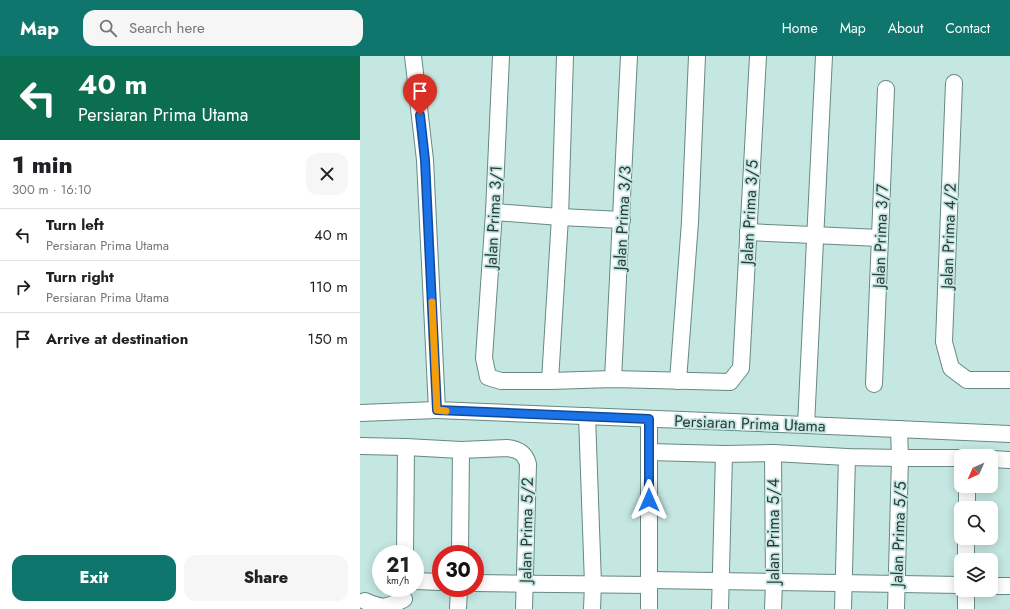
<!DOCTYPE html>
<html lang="en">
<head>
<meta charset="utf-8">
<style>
	:root { --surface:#fff; --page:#f6f6f6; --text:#202124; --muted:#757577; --line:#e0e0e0; --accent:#0f766e }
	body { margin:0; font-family:Jost,sans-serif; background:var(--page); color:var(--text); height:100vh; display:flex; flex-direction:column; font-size:15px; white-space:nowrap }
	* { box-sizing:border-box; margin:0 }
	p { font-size:13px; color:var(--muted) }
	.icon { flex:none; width:22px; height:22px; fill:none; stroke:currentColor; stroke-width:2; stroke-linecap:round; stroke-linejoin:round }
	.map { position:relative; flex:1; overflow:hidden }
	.sheet { display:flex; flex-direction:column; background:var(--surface); width:360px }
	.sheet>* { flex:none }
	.guide { background:#0b6e4f; color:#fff; overflow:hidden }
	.needle { width:26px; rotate:225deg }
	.controls { position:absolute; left:594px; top:393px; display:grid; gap:8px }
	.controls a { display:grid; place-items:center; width:44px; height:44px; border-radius:8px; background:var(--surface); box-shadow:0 2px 10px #0003; font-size:20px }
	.speed { position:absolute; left:12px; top:489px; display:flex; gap:8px; font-size:20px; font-weight:700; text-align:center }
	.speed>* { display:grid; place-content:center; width:52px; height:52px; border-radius:50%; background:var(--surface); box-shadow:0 2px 10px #0003; line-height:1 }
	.speed small { font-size:10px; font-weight:400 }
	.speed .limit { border:6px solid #d22; background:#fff; color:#111 }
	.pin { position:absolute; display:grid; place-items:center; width:34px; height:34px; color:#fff; margin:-41px -17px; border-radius:50% 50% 50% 0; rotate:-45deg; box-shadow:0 0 4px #0007 }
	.pin .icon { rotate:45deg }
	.me { position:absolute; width:44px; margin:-22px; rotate:0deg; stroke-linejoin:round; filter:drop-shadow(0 0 3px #0008) }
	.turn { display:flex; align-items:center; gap:14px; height:84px; padding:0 12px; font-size:18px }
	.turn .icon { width:52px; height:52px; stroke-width:2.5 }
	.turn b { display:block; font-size:28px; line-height:34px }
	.round { display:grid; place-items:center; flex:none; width:42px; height:42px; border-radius:12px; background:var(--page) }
	.overview { display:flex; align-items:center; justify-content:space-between; height:68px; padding:0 12px }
	h1 { font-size:24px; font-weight:800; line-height:30px }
	.action { display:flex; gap:8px; margin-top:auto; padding:8px 12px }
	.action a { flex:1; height:46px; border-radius:12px; background:var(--accent); color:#fff; font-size:16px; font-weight:800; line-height:46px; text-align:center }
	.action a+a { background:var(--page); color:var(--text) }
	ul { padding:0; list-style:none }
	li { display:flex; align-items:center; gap:12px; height:52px; padding:0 12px; border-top:1px solid var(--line) }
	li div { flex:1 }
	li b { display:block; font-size:15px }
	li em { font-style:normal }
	header { display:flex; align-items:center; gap:24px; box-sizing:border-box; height:56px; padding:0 20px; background:var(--accent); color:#fff }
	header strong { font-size:19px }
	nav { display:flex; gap:22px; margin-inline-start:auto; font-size:14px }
	.search { width:280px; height:36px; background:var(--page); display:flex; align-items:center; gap:10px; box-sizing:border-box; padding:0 14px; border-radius:12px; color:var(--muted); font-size:15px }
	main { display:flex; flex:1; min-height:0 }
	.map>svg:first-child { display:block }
</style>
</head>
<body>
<header>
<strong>Map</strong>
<div class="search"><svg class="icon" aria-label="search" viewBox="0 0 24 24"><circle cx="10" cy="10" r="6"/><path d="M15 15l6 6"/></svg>Search here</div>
<nav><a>Home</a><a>Map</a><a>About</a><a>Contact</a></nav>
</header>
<main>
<section class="sheet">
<div class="guide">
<div class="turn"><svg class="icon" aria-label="left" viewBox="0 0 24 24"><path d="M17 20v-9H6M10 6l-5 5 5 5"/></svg><div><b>40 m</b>Persiaran Prima Utama</div></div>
</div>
<div class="overview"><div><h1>1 min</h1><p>300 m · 16:10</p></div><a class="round"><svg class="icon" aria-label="close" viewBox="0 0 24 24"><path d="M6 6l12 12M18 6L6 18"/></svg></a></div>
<ul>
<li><svg class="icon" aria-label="left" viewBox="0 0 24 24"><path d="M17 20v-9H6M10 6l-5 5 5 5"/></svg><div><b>Turn left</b><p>Persiaran Prima Utama</p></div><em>40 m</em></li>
<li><svg class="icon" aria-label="right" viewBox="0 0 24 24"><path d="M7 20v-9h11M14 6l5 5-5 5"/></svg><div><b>Turn right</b><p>Persiaran Prima Utama</p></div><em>110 m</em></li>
<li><svg class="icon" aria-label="arrive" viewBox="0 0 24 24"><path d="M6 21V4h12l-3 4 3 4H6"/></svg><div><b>Arrive at destination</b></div><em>150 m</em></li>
</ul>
<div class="action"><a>Exit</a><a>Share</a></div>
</section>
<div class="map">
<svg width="650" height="553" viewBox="0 0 650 553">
	<rect width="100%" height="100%" fill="#c4e7e2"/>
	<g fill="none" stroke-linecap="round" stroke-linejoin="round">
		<defs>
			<g id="minor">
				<path d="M53 0 65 104 77 354 446 369 650 378"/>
				<path d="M141 0 134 156 124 302 128 321 141 325H190L253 323 370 326 381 312 398 0"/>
				<path d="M594 27 584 286 591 312 607 324H650"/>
				<path d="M134 156 200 161 262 164"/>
				<path d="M388 176 520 182"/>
				<path d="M253 323 269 0"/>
				<path d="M190 325 200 161 205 0"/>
				<path d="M318 325 330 166 337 0"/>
				<path d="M514 328 526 33"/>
				<path d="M0 357 77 354"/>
				<path d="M227 360 233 528 232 553"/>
				<path d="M446 369 464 0"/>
				<path d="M0 390 46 391 101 394 147 392C158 393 165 397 168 408L164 553"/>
				<path d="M289 396 364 398 413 397 487 401 540 402H601"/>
				<path d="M413 397 414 526 413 553"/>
				<path d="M631 403 650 404"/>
				<path d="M607 452V430"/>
				<path d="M45 498 46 391"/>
				<path d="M100 498 101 394"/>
				<path d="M606 504V482"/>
				<path d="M290 524 601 529"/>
				<path d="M55 525 81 526"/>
				<path d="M115 527 290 529"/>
				<path d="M631 530H650"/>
				<path d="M5 545C23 553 26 552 44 543"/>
				<path d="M98 553 99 532"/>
				<path d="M289 553V363"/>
				<path d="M360 553 364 398"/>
				<path d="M483 553 487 401"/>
				<path d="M536 553 540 402 539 373"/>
				<path d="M606 553V534"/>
			</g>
		</defs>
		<use href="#minor" stroke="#678884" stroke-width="18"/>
		<use href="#minor" stroke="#fff" stroke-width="16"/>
	</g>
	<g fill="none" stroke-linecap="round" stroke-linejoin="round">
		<defs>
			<path id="route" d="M60 59 65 104 77 354 289 363V444"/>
		</defs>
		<use href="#route" stroke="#114b97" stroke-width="10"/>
		<use href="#route" stroke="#1a73e8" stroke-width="7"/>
		<path stroke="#f59e0b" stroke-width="7" d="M72 246 77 354 86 355"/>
	</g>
	<g text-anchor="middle" stroke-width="3.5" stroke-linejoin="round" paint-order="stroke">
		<g font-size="16" fill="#2b3a38" stroke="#c4e7e2">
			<text transform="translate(389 156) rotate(-87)" y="6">Jalan Prima 3/5</text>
			<text transform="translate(133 161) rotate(-87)" y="6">Jalan Prima 3/1</text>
			<text transform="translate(262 162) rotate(-87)" y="6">Jalan Prima 3/3</text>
			<text transform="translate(520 180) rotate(-88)" y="6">Jalan Prima 3/7</text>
			<text transform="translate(588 180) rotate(-88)" y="6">Jalan Prima 4/2</text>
			<text transform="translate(390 367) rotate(2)" y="6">Persiaran Prima Utama</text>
			<text transform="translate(166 474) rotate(-89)" y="6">Jalan Prima 5/2</text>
			<text transform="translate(413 475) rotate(-90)" y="6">Jalan Prima 5/4</text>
			<text transform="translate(538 478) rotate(-88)" y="6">Jalan Prima 5/5</text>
		</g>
	</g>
</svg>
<div class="controls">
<a><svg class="needle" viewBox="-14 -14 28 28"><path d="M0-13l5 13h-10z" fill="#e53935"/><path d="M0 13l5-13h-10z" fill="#757577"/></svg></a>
<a><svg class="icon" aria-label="search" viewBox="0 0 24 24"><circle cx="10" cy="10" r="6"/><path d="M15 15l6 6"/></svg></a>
<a><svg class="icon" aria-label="layers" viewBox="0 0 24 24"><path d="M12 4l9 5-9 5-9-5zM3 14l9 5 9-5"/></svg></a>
</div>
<div class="speed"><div>21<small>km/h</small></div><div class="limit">30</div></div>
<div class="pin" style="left:60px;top:59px;background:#d93025"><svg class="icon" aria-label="arrive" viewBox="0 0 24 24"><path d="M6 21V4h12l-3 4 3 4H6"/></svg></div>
<svg class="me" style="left:289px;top:444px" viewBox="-20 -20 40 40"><path d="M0-17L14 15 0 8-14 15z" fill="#1a73e8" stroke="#fff" stroke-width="4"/></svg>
</div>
</main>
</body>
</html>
